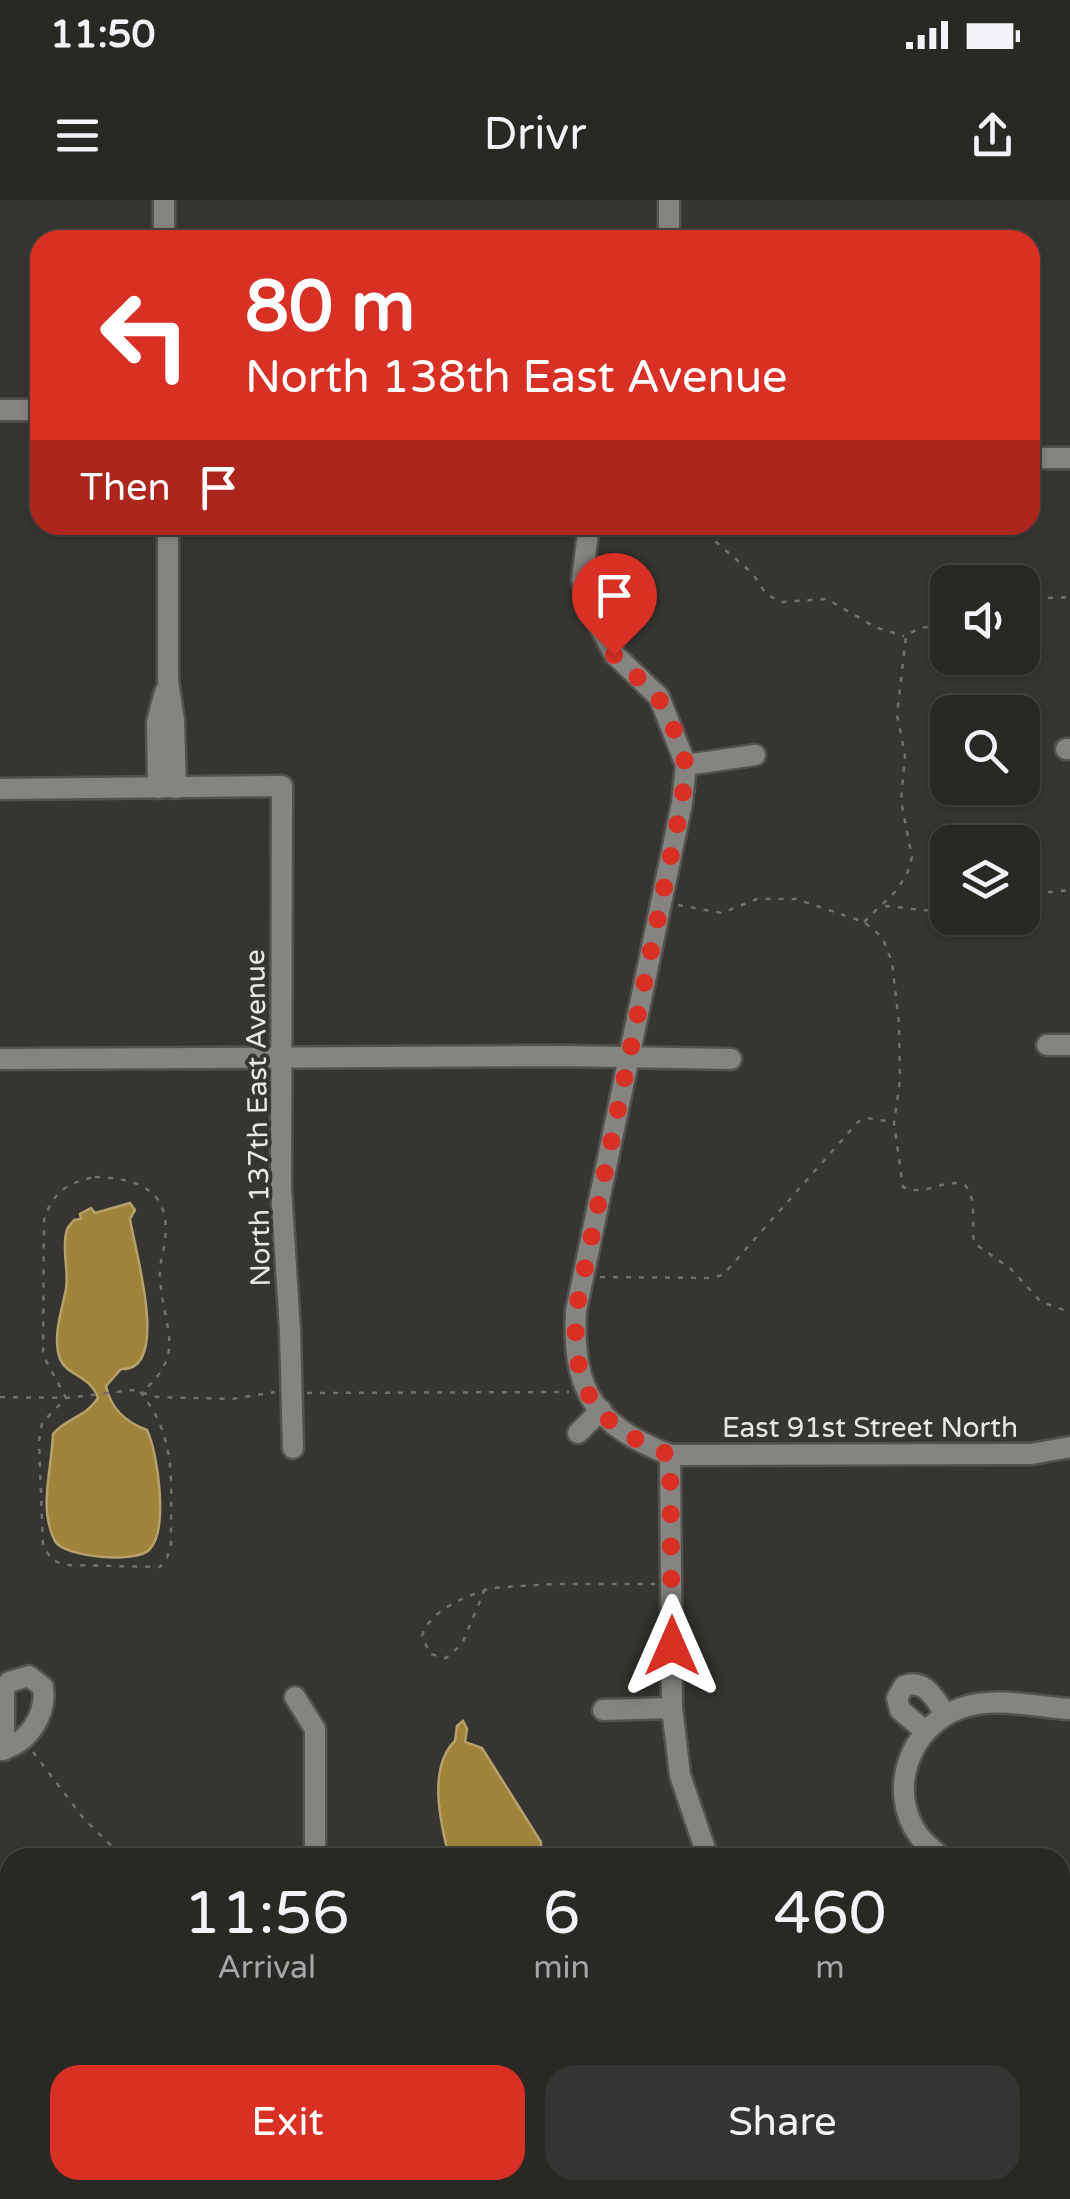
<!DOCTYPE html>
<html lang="en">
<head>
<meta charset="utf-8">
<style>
	:root { --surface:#292825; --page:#353432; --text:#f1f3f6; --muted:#a5a6a7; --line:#454442; --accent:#d93025 }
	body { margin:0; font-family:"Varela Round",sans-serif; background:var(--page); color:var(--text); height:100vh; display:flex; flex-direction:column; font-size:38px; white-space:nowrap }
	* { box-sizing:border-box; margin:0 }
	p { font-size:32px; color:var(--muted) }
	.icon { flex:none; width:55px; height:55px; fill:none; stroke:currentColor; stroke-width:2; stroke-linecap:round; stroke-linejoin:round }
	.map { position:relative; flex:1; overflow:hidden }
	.side { position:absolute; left:0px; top:1648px; width:1070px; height:352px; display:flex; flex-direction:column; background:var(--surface); border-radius:30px 30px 0 0; box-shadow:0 2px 8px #0004,0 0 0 2px var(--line) }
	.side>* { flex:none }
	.guide { position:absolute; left:30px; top:30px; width:1010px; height:305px; border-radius:30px; box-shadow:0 2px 8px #0004,0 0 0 2px var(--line); background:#d93025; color:#fff; overflow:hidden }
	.tools { position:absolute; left:930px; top:365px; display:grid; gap:20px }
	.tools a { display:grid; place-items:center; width:110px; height:110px; border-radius:20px; background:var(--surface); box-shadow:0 2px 8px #0004,0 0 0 2px var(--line); font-size:50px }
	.pin { position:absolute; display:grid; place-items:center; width:85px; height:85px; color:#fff; margin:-102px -42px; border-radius:50% 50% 50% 0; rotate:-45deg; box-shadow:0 0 10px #0007 }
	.pin .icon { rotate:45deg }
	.me { position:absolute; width:110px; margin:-55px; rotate:0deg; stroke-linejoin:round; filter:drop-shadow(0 0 8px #0008) }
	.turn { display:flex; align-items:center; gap:35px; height:210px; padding:0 50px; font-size:45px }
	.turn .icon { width:130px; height:130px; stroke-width:2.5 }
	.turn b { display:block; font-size:70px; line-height:85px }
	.then { display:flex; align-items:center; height:95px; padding:0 50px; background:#0003; gap:20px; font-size:38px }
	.eta { display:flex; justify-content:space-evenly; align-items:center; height:170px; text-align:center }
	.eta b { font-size:60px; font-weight:600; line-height:70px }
	.button { display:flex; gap:20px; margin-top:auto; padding:20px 50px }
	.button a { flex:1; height:115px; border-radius:30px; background:var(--accent); color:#fff; font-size:40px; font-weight:600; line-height:115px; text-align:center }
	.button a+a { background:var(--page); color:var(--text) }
	.status { display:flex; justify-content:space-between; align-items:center; height:70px; padding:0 50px; background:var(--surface); direction:ltr }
	.status svg { height:28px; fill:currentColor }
	header { display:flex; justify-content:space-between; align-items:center; height:130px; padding:0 50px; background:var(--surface); font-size:45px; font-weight:600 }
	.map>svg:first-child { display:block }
</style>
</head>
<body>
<div class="status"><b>11:50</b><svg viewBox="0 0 49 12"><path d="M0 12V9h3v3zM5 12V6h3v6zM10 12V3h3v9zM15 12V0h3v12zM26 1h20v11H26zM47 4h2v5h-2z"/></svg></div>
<header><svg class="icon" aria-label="menu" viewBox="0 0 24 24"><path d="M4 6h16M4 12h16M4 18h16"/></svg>Drivr<svg class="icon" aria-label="share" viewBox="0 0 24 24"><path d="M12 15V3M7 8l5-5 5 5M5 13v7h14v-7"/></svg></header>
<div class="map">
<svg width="1070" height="1999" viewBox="0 0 1070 1999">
	<rect width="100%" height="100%" fill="#373531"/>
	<g fill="#a0833a" stroke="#b6a16d" stroke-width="2.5">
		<path d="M130 1003 135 1010 130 1019C134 1047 172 1172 121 1169L106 1186C111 1209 125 1222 147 1230 158 1253 169 1331 149 1350 136 1363 65 1358 55 1341 38 1309 52 1269 53 1234 66 1218 86 1217 98 1198 90 1175 67 1176 60 1159 52 1137 62 1110 66 1089 69 1071 62 1051 66 1033 67 1027 70 1025 74 1020L81 1019 80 1014 91 1008 95 1013Z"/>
		<path d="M463 1521 467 1529 465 1542 482 1548 541 1642V1657H449C441 1625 427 1568 455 1541L457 1526Z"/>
	</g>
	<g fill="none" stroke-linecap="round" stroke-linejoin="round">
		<defs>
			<g id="minor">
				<path d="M669 0V40"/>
				<path d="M164 40V0"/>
				<path d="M0 210H40"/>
				<path d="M1030 258H1070"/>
				<path d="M168 325V480L174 521 176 588"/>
				<path d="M589 325 582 380 587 404 615 455 659 497 686 565 682 603 576 1111C572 1192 595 1225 670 1255L1031 1254 1070 1247"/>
				<path d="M1066 549H1070"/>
				<path d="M686 565 755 555"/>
				<path d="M158 588 157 522 165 492"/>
				<path d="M0 589 282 586 281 988 290 1131 293 1248"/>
				<path d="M1047 845H1070"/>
				<path d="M0 859 564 856 731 859"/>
				<path d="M578 1233 601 1210"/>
				<path d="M670 1255 672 1508 680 1575 708 1658"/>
				<path d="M295 1497 315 1529V1658"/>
				<path d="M603 1510 672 1508"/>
				<path d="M925 1531 900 1510 897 1498 904 1486C926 1478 935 1500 946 1515"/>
				<path d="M0 1550C28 1544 47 1515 43 1487L29 1476 9 1482 4 1490V1550"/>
				<path d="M942 1658C935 1651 925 1644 919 1636 886 1590 910 1526 961 1508 995 1496 1035 1507 1070 1509"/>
				<path d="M1060 1780 1070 1800 1060 1805"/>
				<path d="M0 1969 10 1970"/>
				<path d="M316 1990V1999"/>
				<path d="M736 1997 802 1999 842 1990"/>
				<path d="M527 1999V1990"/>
			</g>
		</defs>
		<use href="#minor" stroke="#53524e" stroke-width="25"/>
		<g stroke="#72716d" stroke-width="2.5" stroke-dasharray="5 8" stroke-linecap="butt">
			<path d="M671 325 679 332 701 329 753 374 766 394 781 402 827 399 875 427 904 436"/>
			<path d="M1022 399 1070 397"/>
			<path d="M1022 695 1070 690"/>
			<path d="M678 705 722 713 757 699H796L864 722 882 737 892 762 899 823 900 880 894 923 903 987C924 997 942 979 964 984 978 998 971 1024 974 1043L1011 1069 1041 1102 1070 1112"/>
			<path d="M885 706C905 707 928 713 948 709"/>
			<path d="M864 722 896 691 907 674 912 657 901 601 905 555 897 515 906 436 919 428 948 425"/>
			<path d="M95 977C136 978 171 989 165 1039 164 1052 159 1064 160 1078 163 1129 188 1153 141 1193 179 1240 170 1288 171 1344L167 1358 160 1367 65 1365 52 1360 43 1346 39 1241 42 1223 66 1198 43 1155 44 1020C53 992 66 983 95 977Z"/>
			<path d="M600 1077 709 1078 723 1075 858 922 867 918 891 922"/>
			<path d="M307 1193 569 1192"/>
			<path d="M0 1197 66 1198 133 1190 157 1197 232 1199 275 1192"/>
			<path d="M485 1389 462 1444 446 1458 430 1454 422 1436C430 1409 466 1397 490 1388L554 1384H655"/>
			<path d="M33 1552 84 1619 124 1658"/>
		</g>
		<use href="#minor" stroke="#868480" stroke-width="20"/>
	</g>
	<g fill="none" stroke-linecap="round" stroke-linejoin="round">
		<path stroke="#d93025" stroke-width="18" stroke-dasharray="0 32.4" d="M614 455 658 497 676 534 686 565 682 602 576 1111C572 1192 595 1225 670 1255L672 1446"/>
	</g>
	<g text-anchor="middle" stroke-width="8" stroke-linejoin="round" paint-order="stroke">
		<g font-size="28" fill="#e8e7e4" stroke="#373531">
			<text transform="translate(257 918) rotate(-91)" y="10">North 137th East Avenue</text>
			<text x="870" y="1237">East 91st Street North</text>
		</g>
	</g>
</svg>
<div class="tools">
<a><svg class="icon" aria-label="sound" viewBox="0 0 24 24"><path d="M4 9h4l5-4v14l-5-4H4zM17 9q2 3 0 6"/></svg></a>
<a><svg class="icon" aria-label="search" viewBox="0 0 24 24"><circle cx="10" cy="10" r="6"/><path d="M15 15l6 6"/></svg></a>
<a><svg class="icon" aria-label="layers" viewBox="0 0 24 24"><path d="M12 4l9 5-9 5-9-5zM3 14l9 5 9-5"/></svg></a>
</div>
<div class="pin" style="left:614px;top:455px;background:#d93025"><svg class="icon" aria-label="arrive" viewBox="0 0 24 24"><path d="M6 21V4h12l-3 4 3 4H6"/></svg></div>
<svg class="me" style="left:672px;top:1446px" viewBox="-20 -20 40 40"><path d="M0-17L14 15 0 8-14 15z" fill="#d93025" stroke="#fff" stroke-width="4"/></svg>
<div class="guide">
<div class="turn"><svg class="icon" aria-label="left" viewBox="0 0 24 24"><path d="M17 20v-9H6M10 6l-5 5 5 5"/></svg><div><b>80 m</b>North 138th East Avenue</div></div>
<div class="then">Then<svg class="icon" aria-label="arrive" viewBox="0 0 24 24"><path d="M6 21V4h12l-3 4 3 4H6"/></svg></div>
</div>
<section class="side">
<div class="eta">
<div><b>11:56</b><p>Arrival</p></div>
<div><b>6</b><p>min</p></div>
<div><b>460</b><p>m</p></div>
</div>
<div class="button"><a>Exit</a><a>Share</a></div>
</section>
</div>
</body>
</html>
